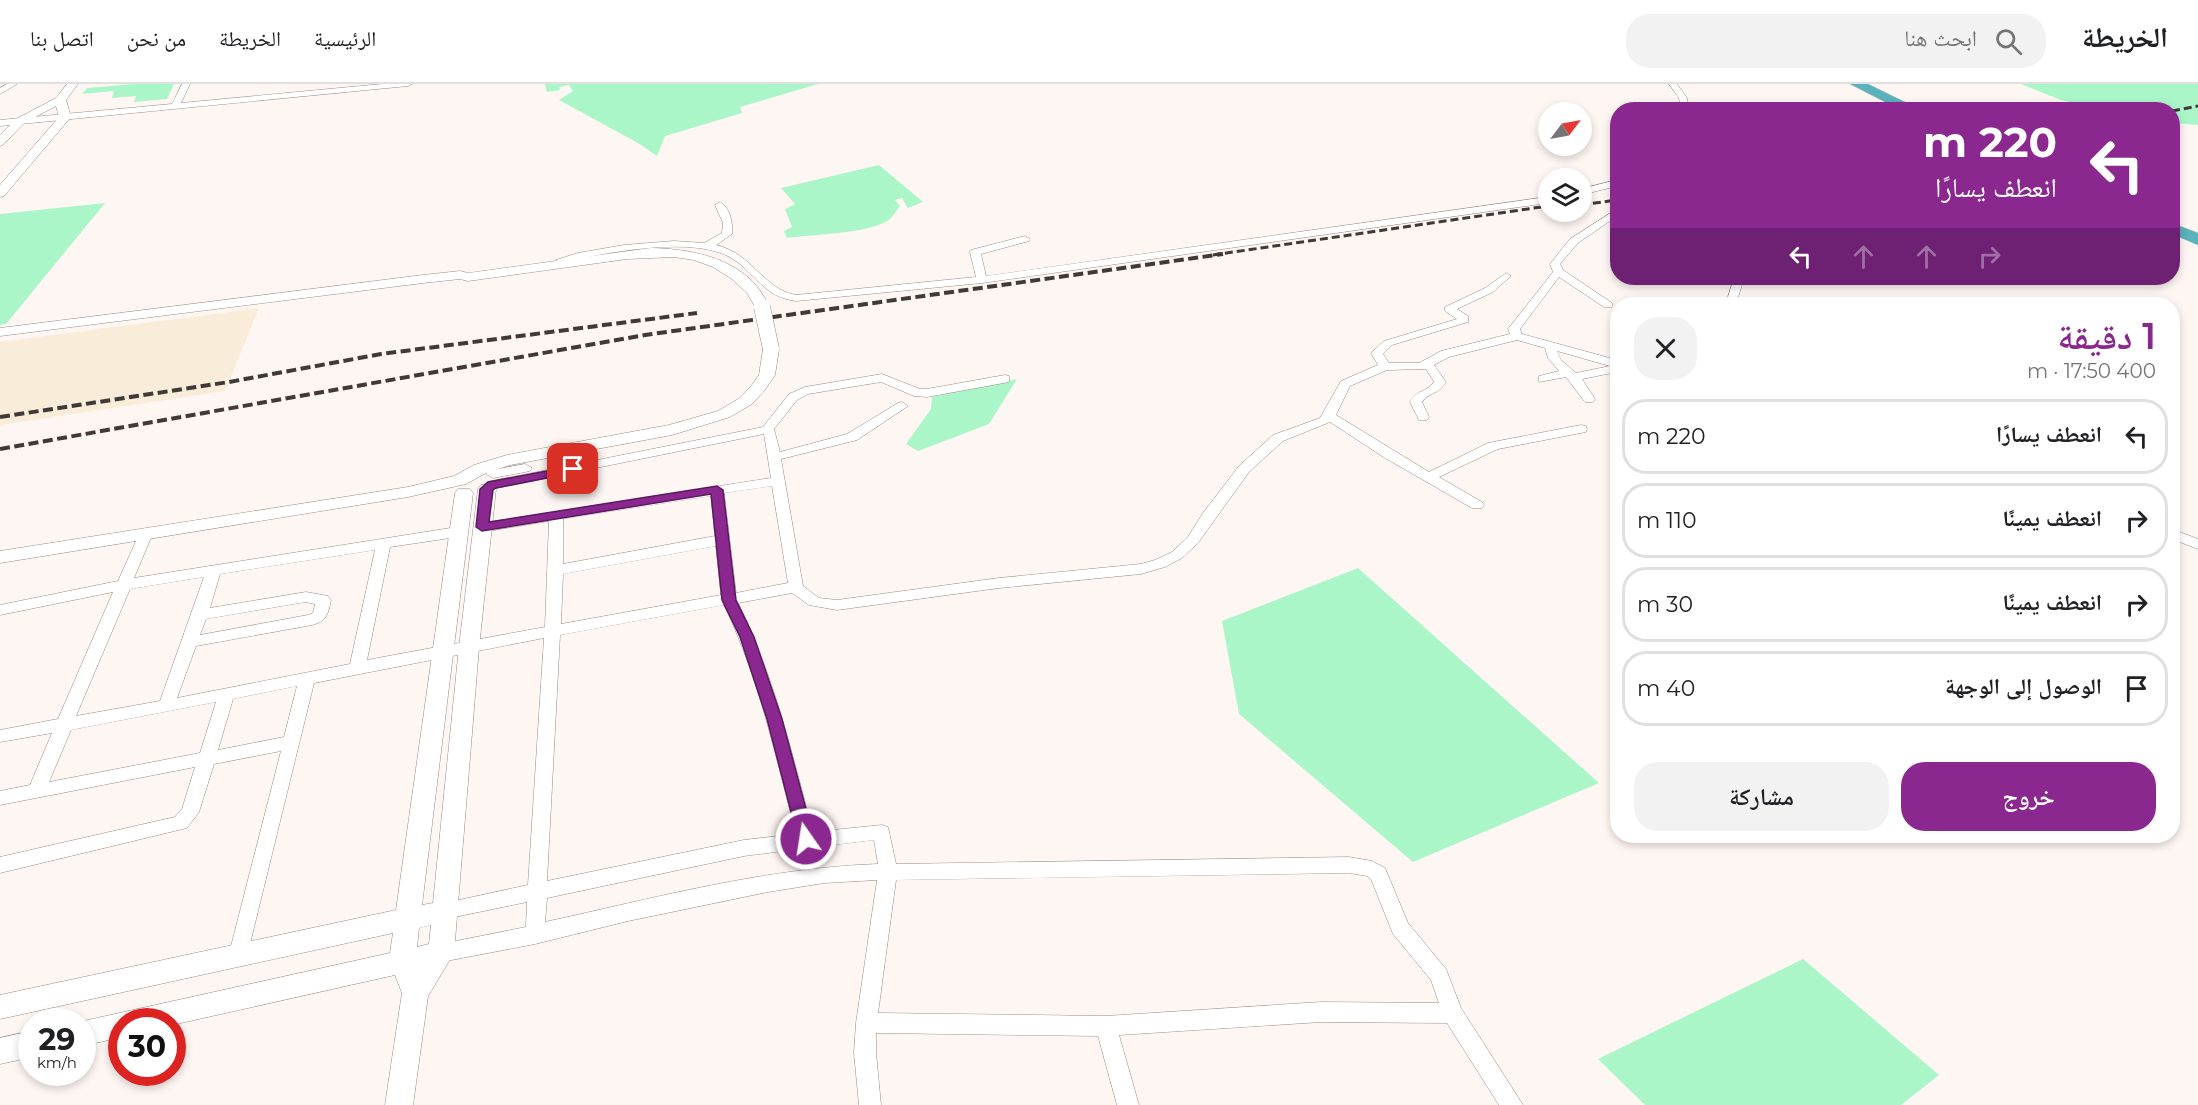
<!DOCTYPE html>
<html lang="ar">
<head>
<meta charset="utf-8">
<style>
	:root { --surface:#fff; --page:#f2f2f2; --text:#202124; --muted:#757577; --line:#e0e0e0; --accent:#8a2890 }
	body { margin:0; font-family:Montserrat,"Noto Naskh Arabic",sans-serif; background:var(--page); color:var(--text); direction:rtl; height:100vh; display:flex; flex-direction:column; font-size:22px; white-space:nowrap }
	* { box-sizing:border-box; margin:0 }
	p { font-size:20px; color:var(--muted) }
	.icon { flex:none; width:33px; height:33px; fill:none; stroke:currentColor; stroke-width:2; stroke-linecap:round; stroke-linejoin:round }
	.map { position:relative; flex:1; overflow:hidden; direction:ltr }
	.drawer { position:absolute; left:1610px; top:213px; width:570px; height:546px; display:flex; flex-direction:column; background:var(--surface); border-radius:24px; box-shadow:0 3px 9px #0003; direction:rtl }
	.drawer>* { flex:none }
	.banner { position:absolute; left:1610px; top:18px; width:570px; height:183px; border-radius:24px; box-shadow:0 3px 9px #0003; direction:rtl; background:#8a2890; color:#fff; overflow:hidden }
	.needle { width:39px; rotate:58deg }
	.tools { position:absolute; left:1538px; top:18px; display:grid; gap:12px }
	.tools a { display:grid; place-items:center; width:54px; height:54px; border-radius:50%; background:var(--surface); box-shadow:0 3px 9px #0003; font-size:30px }
	.speed { position:absolute; left:18px; top:924px; display:flex; gap:12px; font-size:30px; font-weight:700; text-align:center }
	.speed>* { display:grid; place-content:center; width:78px; height:78px; border-radius:50%; background:var(--surface); box-shadow:0 3px 9px #0003; line-height:1 }
	.speed small { font-size:15px; font-weight:400 }
	.speed .limit { border:9px solid #d22; background:#fff; color:#111 }
	.pin { position:absolute; display:grid; place-items:center; width:51px; height:51px; color:#fff; margin:-26px; border-radius:12px; box-shadow:0 3px 9px #0006 }
	.me { position:absolute; width:66px; margin:-33px; rotate:347deg; stroke-linejoin:round; filter:drop-shadow(0 0 4px #0008) }
	.turn { display:flex; align-items:center; gap:21px; height:126px; padding:0 24px; font-size:27px }
	.turn .icon { width:78px; height:78px; stroke-width:2.5 }
	.turn b { display:block; font-size:42px; line-height:51px }
	.lanes { display:flex; align-items:center; height:57px; padding:0 24px; background:#0003; justify-content:center; gap:30px; direction:ltr }
	.lanes .off { opacity:.35 }
	.round { display:grid; place-items:center; flex:none; width:63px; height:63px; border-radius:24px; background:var(--page) }
	.headline { display:flex; align-items:center; justify-content:space-between; height:102px; padding:0 24px }
	h1 { font-size:36px; font-weight:600; line-height:45px; color:var(--accent) }
	.primary-button { display:flex; gap:12px; margin-top:auto; padding:12px 24px }
	.primary-button a { flex:1; height:69px; border-radius:24px; background:var(--accent); color:#fff; font-size:24px; font-weight:600; line-height:69px; text-align:center }
	.primary-button a+a { background:var(--page); color:var(--text) }
	ul { padding:0; list-style:none }
	li { display:flex; align-items:center; gap:18px; height:75px; margin:0 12px 9px; padding:0 12px; border:3px solid var(--line); border-radius:24px }
	li div { flex:1 }
	li b { display:block; font-size:22px }
	li em { font-style:normal }
	header { display:flex; align-items:center; gap:36px; box-sizing:border-box; height:84px; padding:0 30px; background:var(--surface); border-bottom:2px solid var(--line) }
	header strong { font-size:28px }
	nav { display:flex; gap:33px; margin-inline-start:auto; font-size:21px }
	.search { width:420px; height:54px; background:var(--page); display:flex; align-items:center; gap:15px; box-sizing:border-box; padding:0 21px; border-radius:24px; color:var(--muted); font-size:22px }
	.map>svg:first-child { display:block }
</style>
</head>
<body>
<header>
<strong>الخريطة</strong>
<div class="search"><svg class="icon" aria-label="search" viewBox="0 0 24 24"><circle cx="10" cy="10" r="6"/><path d="M15 15l6 6"/></svg>ابحث هنا</div>
<nav><a>الرئيسية</a><a>الخريطة</a><a>من نحن</a><a>اتصل بنا</a></nav>
</header>
<div class="map">
<svg width="2198" height="1021" viewBox="0 0 2198 1021">
	<rect width="100%" height="100%" fill="#fef6f2"/>
	<path fill="#f9ecd8" d="M259 224 225 307 0 341V258Z"/>
	<g fill="#abf6c9">
		<path d="M134 0H174L167 15 134 18 136 12 112 14 114 7 82 10 87 4Z"/>
		<path d="M545 0H818L740 23 742 29 665 52 657 72 638 59 559 16 573 7 569 1 559 3 560 6 547 8Z"/>
		<path d="M2021 0H2198V41L2172 39V26L2104 25 2061 16Z"/>
		<path d="M879 81 923 118 908 124 902 114 895 116 900 122C896 127 892 134 887 137 865 150 815 150 787 154L784 147 792 143 785 125 795 120 781 104Z"/>
		<path d="M105 119 6 240 0 241V130Z"/>
		<path d="M1017 295 989 340 918 367 906 360 931 325 932 313Z"/>
		<path d="M1358 484 1599 699 1413 778 1239 630 1222 537Z"/>
		<path d="M1803 875 1939 991 1901 1021H1645L1598 975Z"/>
	</g>
	<g fill="none" stroke-linecap="round" stroke-linejoin="round">
		<path stroke="#d2cbc7" stroke-width="9" stroke-dasharray="9 4.5" stroke-linecap="butt" d="M1613 119 1617 112"/>
		<defs>
			<g id="minor">
				<path d="M7 0H17L0 10V4Z"/>
				<path d="M182 0H190L181 19 382 0H412L408 2 0 42V36L172 20Z"/>
				<path d="M1669 0H1677L1687 14 1689 26H1681L1679 14Z"/>
				<path d="M1617 96V102L1581 111V105Z"/>
				<path d="M1548 113V119L982 199 796 217C764 213 757 191 733 175 695 150 603 169 561 179L556 176 578 169 624 161 674 157 704 159 722 149 723 139 715 121 720 118C730 123 733 139 732 150L716 161C752 169 764 206 796 211L976 193 970 168 971 166 1025 152 1030 155 1029 157 981 170 986 192Z"/>
				<path d="M1617 125V132L1578 159 1560 180 1563 186 1612 219V223H1604L1559 193 1520 245 1522 250 1617 276V288L1582 295 1595 315 1593 318H1585L1566 293 1539 298V292L1559 287 1548 274 1545 264 1517 256 1449 273 1434 281 1446 298C1439 311 1428 308 1422 318L1429 333 1427 336H1419L1410 318C1417 305 1428 308 1434 298L1426 285 1387 286 1350 302 1336 331 1429 388 1488 359 1581 341 1586 342 1587 345 1586 348 1498 365 1439 393 1482 418 1484 421 1482 424H1472L1385 374 1330 338 1283 357 1249 388 1198 459 1182 474 1165 483 1141 490 999 504 837 526 809 521 792 509 738 519C774 591 792 671 813 748L882 741 888 743 896 780 1349 773 1372 777 1385 784 1408 839 1446 885 1461 924 1523 1021H1499L1447 939 1321 938 1119 951 1139 1021H1117L1098 952 876 949V969L881 1021H859L854 969 856 939 877 796 824 799 768 808 628 837 535 860 441 878 434 875 431 869 434 863 441 860 526 843 527 818 445 835 438 833 435 827 438 821 445 819 528 801 544 554 314 599 246 876 239 879 232 876 229 870 281 667 214 680 199 728 187 744 0 789V773L175 733 182 725 195 683 0 721V707L30 701 52 649 0 658V646L58 635 113 508 0 531V521L118 497 141 446H151L153 449 134 494 457 443 462 445 464 448 457 453 390 463 367 576 545 543 549 437 482 448 477 446 475 443 477 440 771 394 764 350 492 405 487 404 485 401 487 398 763 343 789 310 805 303 882 290 920 305H927L1005 291 1009 292V298L927 313 914 312 881 298 808 310 797 316 774 345 780 368 847 350 898 319 902 318 908 322 857 356 781 375 803 502 819 514 837 516 999 494 1141 480 1155 476 1172 468 1188 453 1203 429 1239 382 1273 351 1320 334 1341 297 1378 281 1371 269 1384 257 1457 235 1445 227V223L1485 204 1506 189 1511 192 1493 208 1457 225 1468 232V238L1392 261 1383 270 1389 279H1419L1441 267 1510 250 1508 245 1553 188 1550 180 1570 155ZM1557 267 1610 282 1576 289 1561 276ZM772 402 788 499 736 509 724 409ZM711 412 715 452 563 480V435ZM716 462 721 511 561 540 563 490ZM375 466 350 580 177 614 196 562 312 541C327 537 328 530 331 516L328 512 306 508 210 524 220 490ZM204 493 160 617 76 632 130 505ZM306 518 315 520 313 529 308 531 200 551 206 535ZM724 521C759 593 776 673 796 750L744 756 547 797 560 551ZM297 602 284 653 218 666 233 615ZM216 618 200 669 49 698 71 646ZM874 756 878 780C765 784 655 814 545 838L547 814 744 772ZM1349 789 1367 792 1371 795 1393 850 1431 896 1439 919 1321 918 1106 932 878 929 896 796Z"/>
				<path d="M1734 194H1744L1736 220H1726Z"/>
				<path d="M525 380 532 384 530 387 493 394 486 390 488 387Z"/>
				<path d="M2172 445 2198 455V465L2172 455Z"/>
			</g>
			<g id="tertiary">
				<path d="M67 0H78L66 16 71 33 4 112 0 113V101L59 33 56 22 24 39 4 60 0 62V51L16 35 56 14Z"/>
				<path d="M651 164C696 165 750 176 769 223L762 227 757 226 747 209 732 195 713 183 694 176 674 173 627 175 468 197 460 195 423 199 0 252V244L423 191 460 187 468 189Z"/>
				<path d="M771 260 779 265 775 291 764 307 752 320 730 333 672 351 510 381 486 389 466 400 408 413 0 479V467L408 403 454 392 474 381 507 371 669 341 718 327 740 314 752 301 759 291 763 265Z"/>
				<path d="M487 400 493 401 496 405 479 563 454 869 428 912 413 1021H385L402 909 395 891 172 941V938H122V953L82 962V938H79L390 869 393 849 0 935V911L396 826 455 409 458 405H470L473 409 422 821 433 819 459 563 478 405 481 401ZM431 841 429 860 417 863 419 844Z"/>
				<path d="M32 947V973L0 980V954Z"/>
			</g>
			<g id="trunk">
				<path d="M1850 0H1868L1921 26H1901Z"/>
				<path d="M2172 139 2198 149V161L2172 150Z"/>
			</g>
		</defs>
		<use href="#minor" stroke="#978b84" stroke-width="1"/>
		<use href="#tertiary" stroke="#978b84" stroke-width="1"/>
		<use href="#trunk" stroke="#d7d6d6" stroke-width="1"/>
		<use href="#minor" fill="#fff" fill-rule="evenodd"/>
		<use href="#tertiary" fill="#fff" fill-rule="evenodd"/>
		<use href="#trunk" fill="#5ab2bb" fill-rule="evenodd"/>
		<g stroke="#3f3a37" stroke-width="3" stroke-dasharray="8 4" stroke-linecap="butt">
			<path d="M2172 27 2198 22"/>
			<path d="M1581 121 1617 116"/>
			<path d="M1213 171 1548 122"/>
		</g>
		<g stroke="#3f3a37" stroke-width="4" stroke-dasharray="10 4.5" stroke-linecap="butt">
			<path d="M0 333 229 298 381 270 697 229"/>
			<path d="M0 365 645 251 1223 170"/>
		</g>
		<defs>
			<path id="tertiary-bridge" d="M762 223 771 265"/>
		</defs>
		<use href="#tertiary-bridge" stroke="#978b84" stroke-width="17" stroke-linecap="butt"/>
		<use href="#tertiary-bridge" stroke="#fff" stroke-width="16"/>
	</g>
	<path fill="#8a2890" stroke="#5a1a5e" stroke-width="1.5" d="M573 382 579 385 577 388 496 404 493 406 489 438 717 402 723 406 736 516 754 553 782 635 814 755 812 760 806 762 800 760 798 755 767 635 740 553 722 516 711 410 482 447 476 443 480 405 488 398Z"/>
</svg>
<div class="tools">
<a><svg class="needle" viewBox="-14 -14 28 28"><path d="M0-13l5 13h-10z" fill="#e53935"/><path d="M0 13l5-13h-10z" fill="#757577"/></svg></a>
<a><svg class="icon" aria-label="layers" viewBox="0 0 24 24"><path d="M12 4l9 5-9 5-9-5zM3 14l9 5 9-5"/></svg></a>
</div>
<div class="speed"><div>29<small>km/h</small></div><div class="limit">30</div></div>
<div class="pin" style="left:573px;top:385px;background:#d93025"><svg class="icon" aria-label="arrive" viewBox="0 0 24 24"><path d="M6 21V4h12l-3 4 3 4H6"/></svg></div>
<svg class="me" style="left:806px;top:755px" viewBox="-20 -20 40 40"><circle r="17" fill="#8a2890" stroke="#fff" stroke-width="3"/><path d="M0-11L8 9 0 5-8 9z" fill="#fff"/></svg>
<div class="banner">
<div class="turn"><svg class="icon" aria-label="left" viewBox="0 0 24 24"><path d="M17 20v-9H6M10 6l-5 5 5 5"/></svg><div><b>220 m</b>انعطف يسارًا</div></div>
<div class="lanes"><svg class="icon" aria-label="left" viewBox="0 0 24 24"><path d="M17 20v-9H6M10 6l-5 5 5 5"/></svg><svg class="icon off" aria-label="ahead" viewBox="0 0 24 24"><path d="M12 20V5M6 11l6-6 6 6"/></svg><svg class="icon off" aria-label="ahead" viewBox="0 0 24 24"><path d="M12 20V5M6 11l6-6 6 6"/></svg><svg class="icon off" aria-label="right" viewBox="0 0 24 24"><path d="M7 20v-9h11M14 6l5 5-5 5"/></svg></div>
</div>
<section class="drawer">
<div class="headline"><div><h1>1 دقيقة</h1><p>400 m · 17:50</p></div><a class="round"><svg class="icon" aria-label="close" viewBox="0 0 24 24"><path d="M6 6l12 12M18 6L6 18"/></svg></a></div>
<ul>
<li><svg class="icon" aria-label="left" viewBox="0 0 24 24"><path d="M17 20v-9H6M10 6l-5 5 5 5"/></svg><div><b>انعطف يسارًا</b></div><em>220 m</em></li>
<li><svg class="icon" aria-label="right" viewBox="0 0 24 24"><path d="M7 20v-9h11M14 6l5 5-5 5"/></svg><div><b>انعطف يمينًا</b></div><em>110 m</em></li>
<li><svg class="icon" aria-label="right" viewBox="0 0 24 24"><path d="M7 20v-9h11M14 6l5 5-5 5"/></svg><div><b>انعطف يمينًا</b></div><em>30 m</em></li>
<li><svg class="icon" aria-label="arrive" viewBox="0 0 24 24"><path d="M6 21V4h12l-3 4 3 4H6"/></svg><div><b>الوصول إلى الوجهة</b></div><em>40 m</em></li>
</ul>
<div class="primary-button"><a>خروج</a><a>مشاركة</a></div>
</section>
</div>
</body>
</html>
